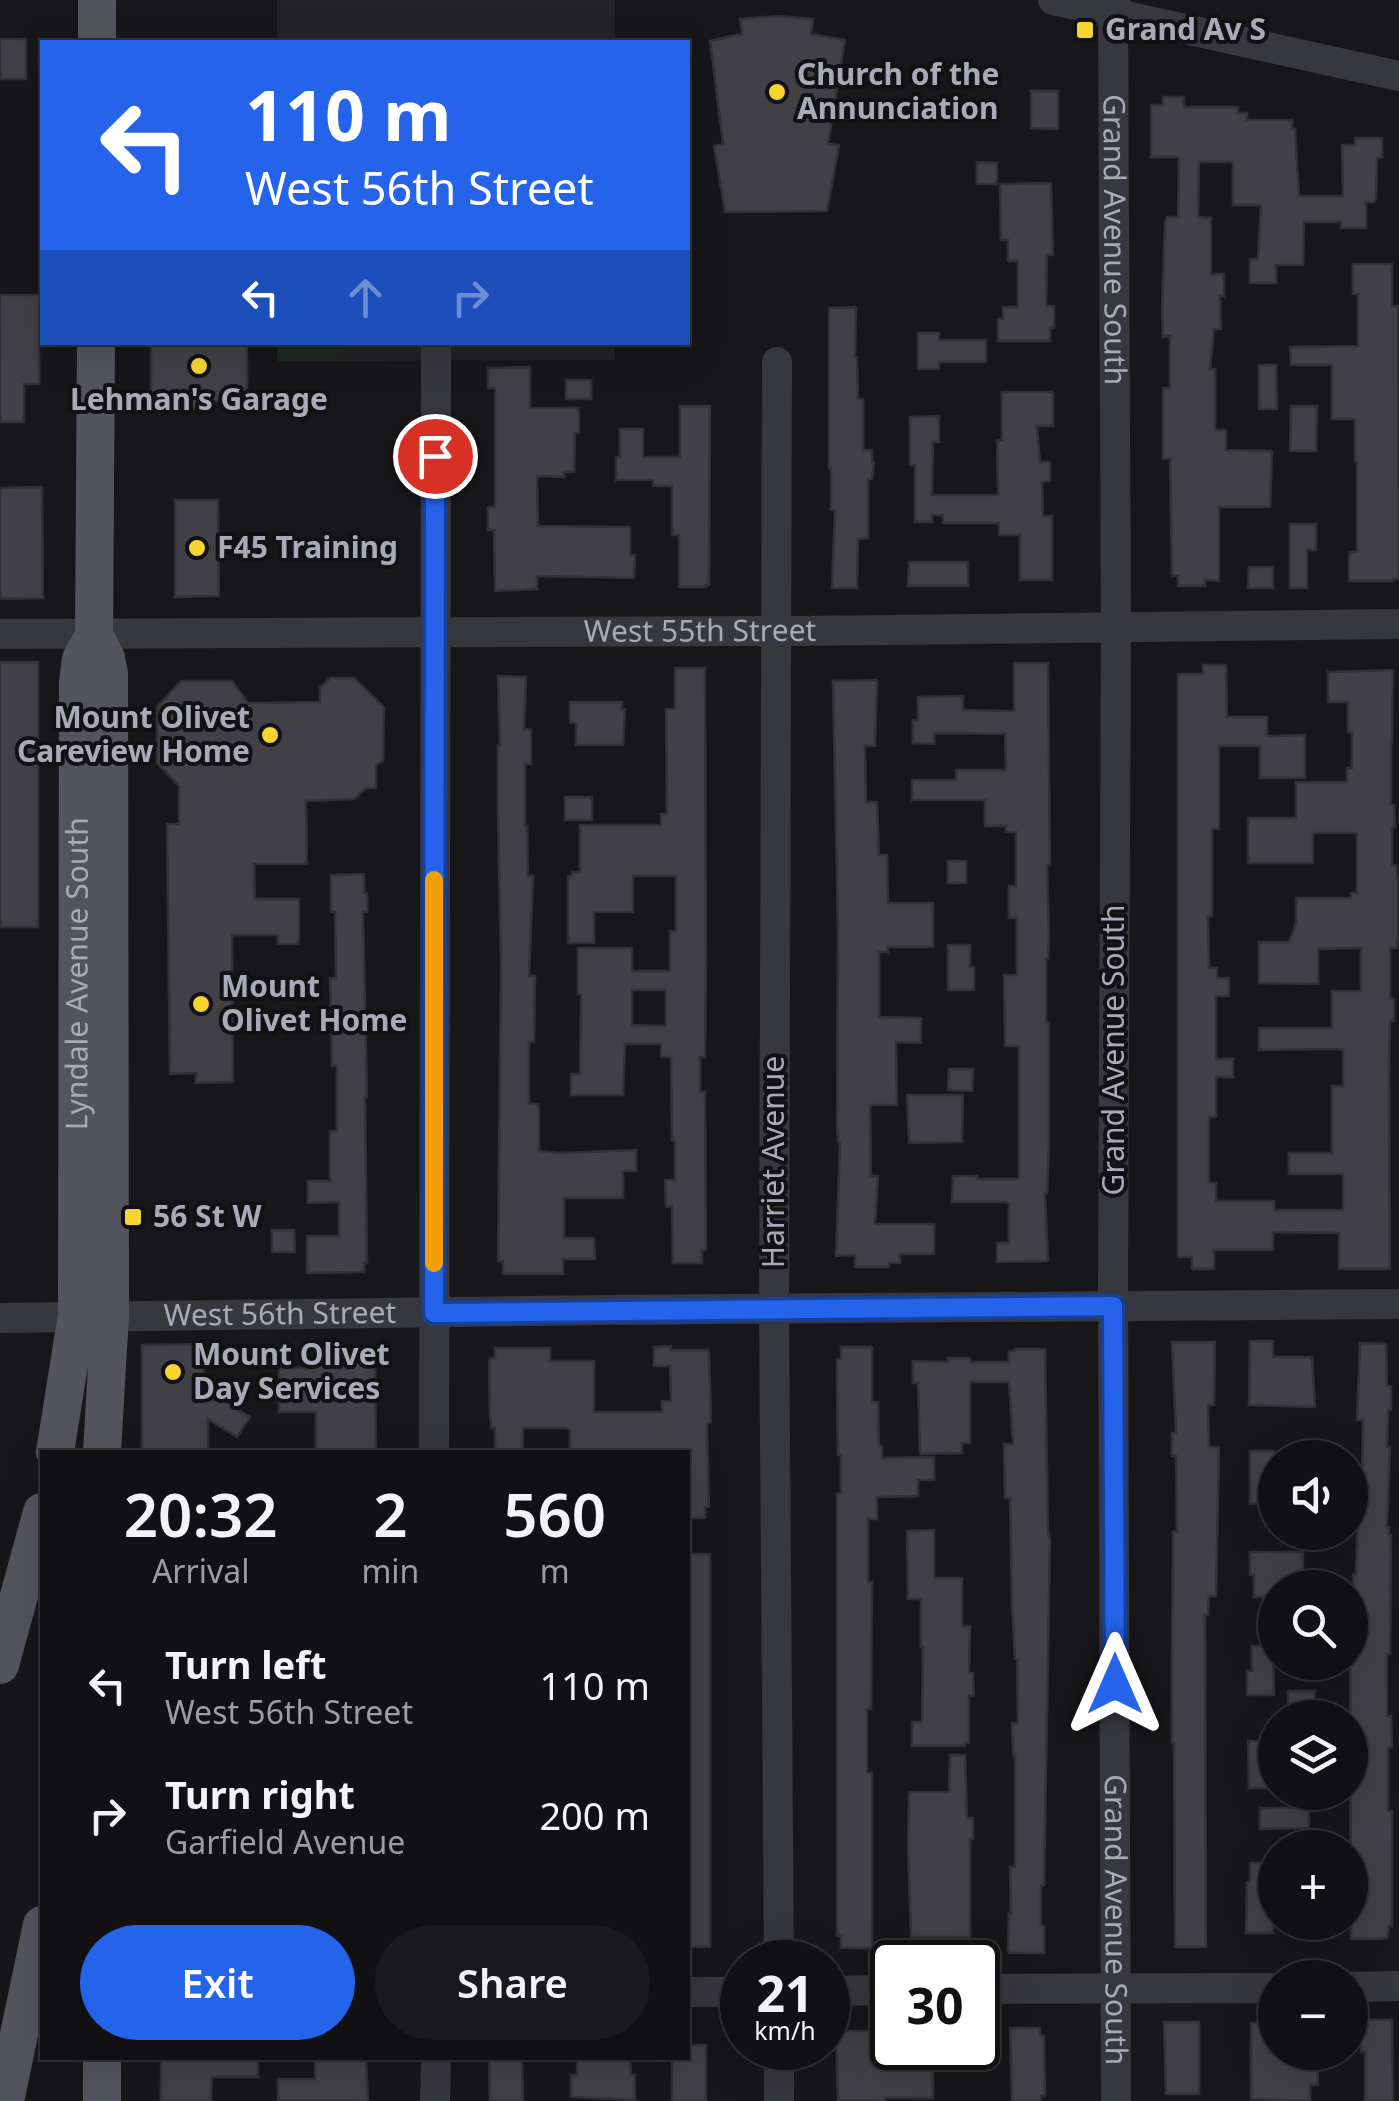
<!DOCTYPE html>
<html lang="en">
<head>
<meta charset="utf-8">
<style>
	:root { --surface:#111013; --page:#1a191c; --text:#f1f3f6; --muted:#9c9da0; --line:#303033; --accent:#2563eb }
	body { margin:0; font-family:"Noto Sans",sans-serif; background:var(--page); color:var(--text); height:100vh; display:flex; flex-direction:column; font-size:38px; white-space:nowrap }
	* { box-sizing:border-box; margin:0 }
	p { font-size:32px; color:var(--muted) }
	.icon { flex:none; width:55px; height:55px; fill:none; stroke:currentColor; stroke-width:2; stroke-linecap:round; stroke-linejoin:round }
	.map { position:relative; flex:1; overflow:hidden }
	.panel { position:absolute; left:40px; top:1450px; width:650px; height:610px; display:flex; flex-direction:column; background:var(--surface); border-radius:0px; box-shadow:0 10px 40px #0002,0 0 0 2px var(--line) }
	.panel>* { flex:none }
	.banner { position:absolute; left:40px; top:40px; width:650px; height:305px; border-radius:0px; box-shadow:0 10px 40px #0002,0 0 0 2px var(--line); background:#2563eb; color:#fff; overflow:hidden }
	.tools { position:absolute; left:1258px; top:1440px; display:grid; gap:20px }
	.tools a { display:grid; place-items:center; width:110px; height:110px; border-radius:50%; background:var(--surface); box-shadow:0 10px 40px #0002,0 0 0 2px var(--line); font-size:50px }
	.speed { position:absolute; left:720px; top:1940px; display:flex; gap:20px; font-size:50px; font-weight:700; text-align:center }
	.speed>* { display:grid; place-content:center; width:130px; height:130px; border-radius:50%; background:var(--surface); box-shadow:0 10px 40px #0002,0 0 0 2px var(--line); line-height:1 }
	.speed small { font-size:25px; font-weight:400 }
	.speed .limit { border:5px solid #111; border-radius:15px; background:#fff; color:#111 }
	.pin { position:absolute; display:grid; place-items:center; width:85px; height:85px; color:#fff; margin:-42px; border:5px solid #fff; border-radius:50%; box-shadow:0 2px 10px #0007 }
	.me { position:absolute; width:110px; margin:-55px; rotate:0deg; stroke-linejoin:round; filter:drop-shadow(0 0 8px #0008) }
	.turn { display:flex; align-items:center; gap:35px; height:210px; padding:0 40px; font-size:45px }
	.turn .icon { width:130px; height:130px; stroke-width:2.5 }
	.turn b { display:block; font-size:70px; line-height:85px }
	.lanes { display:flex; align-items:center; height:95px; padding:0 40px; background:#0003; justify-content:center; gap:50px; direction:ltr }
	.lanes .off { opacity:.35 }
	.eta { display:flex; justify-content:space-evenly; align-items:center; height:170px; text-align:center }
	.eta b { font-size:60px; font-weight:600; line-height:70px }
	.primary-button { display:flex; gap:20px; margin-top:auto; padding:20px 40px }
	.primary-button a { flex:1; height:115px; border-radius:60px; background:var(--accent); color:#fff; font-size:40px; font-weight:600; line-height:115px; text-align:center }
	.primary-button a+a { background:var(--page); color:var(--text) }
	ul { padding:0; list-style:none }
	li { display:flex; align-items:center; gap:30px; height:130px; padding:0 40px }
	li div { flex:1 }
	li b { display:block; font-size:38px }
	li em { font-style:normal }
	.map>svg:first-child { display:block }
</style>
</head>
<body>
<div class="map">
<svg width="1399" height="2101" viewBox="0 0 1399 2101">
	<rect width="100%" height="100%" fill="#171619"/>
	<g fill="#232226">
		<rect x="277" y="0" width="338" height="42"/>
		<path d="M277 343H615V360L277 361Z"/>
	</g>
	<path fill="#1e2721" d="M277 343H340L341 360 277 361Z"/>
	<g fill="#414046" stroke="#313035" stroke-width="2.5" fill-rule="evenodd">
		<path d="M778 16 813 19 811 34 845 40 828 144 839 145 827 211 725 212 714 146 723 144 710 41 742 34 740 19Z"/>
		<rect x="0" y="39" width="26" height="40"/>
		<path d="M1031 91H1058V129L1031 128Z"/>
		<path d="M1163 97H1184V107H1238V113H1247V120H1292V129H1295L1299 196H1343L1342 145H1355V138H1382V157L1377 158 1376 199 1374 202H1366V228H1341V222H1304L1303 265H1276V283H1250V259H1258L1261 205H1233V162H1199L1198 217 1211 218V274H1224V296H1220L1221 329H1214L1210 369H1215V430H1226V450L1272 451 1270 507H1219V581L1205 580V586H1178V576H1172L1170 459H1163V388H1170V336L1163 337 1162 310 1165 222 1167 217H1178L1179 157H1151V105H1163Z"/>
		<path d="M977 162 997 163V184H977Z"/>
		<path d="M1051 183 1053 255H1047L1046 306H1054V328H1050V341H998V319H1003V307H1018V261H1008V240H1001L1000 184Z"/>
		<path d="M1353 264H1392V306H1398L1399 579H1393V581H1349V552H1357V462H1355V419H1332V365H1291L1290 347 1358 346V294H1353Z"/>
		<path d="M0 295H39V384H24V422H0Z"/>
		<path d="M856 307 855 357H857L858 399H863V450H872V462H874L872 479H868V538L858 539 857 588H832L835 510H831V468H829V308Z"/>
		<path d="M918 333H939V340H986V362H939V369H918Z"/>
		<path d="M151 342H247V401H197V409H151Z"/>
		<path d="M1259 365H1276L1277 409H1259Z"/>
		<path d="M530 367V408H579V433H575L574 472H564V477L537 476 538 526 630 527V555H635L634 578 537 576V589L495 591 494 530H488V507H495V388H488V368Z"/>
		<rect x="566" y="380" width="25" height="19"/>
		<path d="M1002 392H1053V426H1037L1040 462H1050V481L1042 482 1043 516H1052V580H1020V535H999V523H943V515H932V522H915V465H910V417L939 416V442H933L932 495H998L997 440H1002Z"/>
		<path d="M680 406H710L709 585H706V587H679V535H672V486H653V480H616V457H620V429H643V457H680Z"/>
		<path d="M1291 406H1317L1316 451H1290Z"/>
		<path d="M42 487 43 598 0 599V488Z"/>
		<path d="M175 500H218L219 596 175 597Z"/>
		<path d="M1290 524H1316V550H1307V588H1290Z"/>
		<path d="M909 562H968V586H908Z"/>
		<path d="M1249 567H1273V588H1248Z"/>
		<rect x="0" y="662" width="38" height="265"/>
		<path d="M1014 663H1048L1050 865H1047L1049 937 1048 959H1046V1023H1049V1145L1047 1193H1045L1048 1261 997 1262V1243H1009V1204L1007 1202H952L953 1176H977V1179H1019V1046H1005L1004 975H1017V918H1009V886H1016V832H1006V826H985V800H912V780H956V770H1006L1005 734 934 733V744L913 743V720H918V697L963 696V710L1014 711Z"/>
		<path d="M1203 665H1226L1227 717H1267V736L1305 735V778H1260V746H1219V829H1212V916H1208L1209 968H1217V978H1229V996H1216V1059H1233V1077H1216V1117H1209V1183H1216V1201H1274V1210H1343V1174H1289V1153H1332V1086H1343V1049L1259 1050V1028H1332V991H1361V948L1318 949V984L1259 983V942H1289L1296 924V898H1351V893H1357V833H1313V863H1248V818H1296V782H1347V768H1352V732H1348V702H1328V672L1393 670 1392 743H1391V805H1394L1395 827H1392V865H1396L1398 880V934L1397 948H1390V999H1394V1021H1390L1389 1073 1390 1269H1339V1233L1273 1232V1250H1214V1269H1192V1257H1178V674H1203Z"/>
		<path d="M675 668H705L706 963 705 1057H700V1092H705L706 1250H702V1263H673L672 1206 666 1207 665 1180H675V1141H672L671 1057H661V1044H625L623 1095H571V1074H580L581 994H578V948H632V971H670V931H676V876H633V912H594V943H568V876H572V872H580V825H661V814H667L666 709H675ZM632 990H666V1026L632 1025Z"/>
		<path d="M498 676 526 677 524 729H531V764H525V826H527L528 876H533L529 976H535L534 1042H529V1104H539V1151L560 1153 636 1150V1171H623V1198H564V1238H594L595 1259H563V1274H503V1261H498L501 964 498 815V745H500Z"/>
		<path d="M330 678H354L384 707 383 761 376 765V788H366L354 799 306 801 307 864H254L255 899H299V944H278V935H232L233 1082 196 1083V1073L170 1074 167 824H179V786L157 763V707L181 681H232L248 703 320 702V688Z"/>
		<path d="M877 680 875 746H865L866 802H877L879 855H887L888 903H933V947H888V952H879V1017L921 1018V1043L896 1042 897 1105H870L871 1176H878L875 1224H934V1254H900V1263H889V1267H855V1255L836 1256 840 1142 838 1141 837 1125 838 930 833 681Z"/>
		<path d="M570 702H622V709H625L623 745H576V723H570Z"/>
		<rect x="565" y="797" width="27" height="23"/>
		<rect x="948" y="861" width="18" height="22"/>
		<path d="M364 874V893H367V912H363L367 1097H365L367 1263H364V1272L307 1273V1236H339V1202L308 1203V1181H330V1131H337V1066H332L330 978H336L335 912H331V875Z"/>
		<path d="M948 945H970V967H974V990H948Z"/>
		<path d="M949 1069H973L972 1091 948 1090Z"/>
		<path d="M907 1095H963L962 1142 909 1143Z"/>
		<path d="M272 1230H294L295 1252H272Z"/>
		<path d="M1250 1341H1273V1357H1312L1315 1407 1249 1405Z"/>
		<path d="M1172 1342H1215L1214 1405H1208L1209 1447H1219L1216 1596H1209L1208 1615H1205L1206 1947H1175L1174 1743H1172V1658L1173 1532H1177L1176 1456H1172V1433H1176Z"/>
		<path d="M1360 1343 1386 1344 1387 1386H1391V1410H1388L1387 1447H1390L1387 1528H1389V1534L1391 1535 1390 1654H1387V1716H1391L1392 1747 1388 1748V1811H1392V1926H1389L1387 1938 1378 1939H1351L1350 1591H1353V1574H1356L1358 1505H1352V1479H1362L1363 1420H1357Z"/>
		<path d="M204 1344 203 1399 223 1400 250 1417 237 1437 208 1419V1452H142V1345Z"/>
		<path d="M671 1346V1350H708L709 1354 711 1422 707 1424 709 1507H705V1518H688V1452H570V1430L566 1428H523V1452H495V1428H491L490 1415 489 1363 490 1358H495V1348H550V1361H594V1412H662V1401H671L670 1366H654V1347Z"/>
		<path d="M841 1347H872V1402H878L879 1446H882V1458L934 1457V1480H918V1496L877 1497V1519H868V1582H872L871 1709H867V1772L872 1773V1948H841V1936H837V1494L841 1493V1455H838L837 1391V1359H841Z"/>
		<path d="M314 1348 372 1350V1359H375L376 1452H316V1412H279V1368H314Z"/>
		<path d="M1015 1349H1045L1048 1533 1050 1539 1044 1885H1041V1926H1044V1953H1009L1008 1948 1009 1914H1011L1010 1867H1015V1754L1013 1755 1012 1723H1018L1017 1659H1015L1012 1605 1010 1498H1005L1004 1444H1013L1009 1382H970V1443H962V1453L920 1454 918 1383H913V1361L948 1362V1358H970V1362H1009V1351H1015Z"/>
		<path d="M1250 1451H1274V1474H1271L1274 1501 1250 1504Z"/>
		<path d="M934 1530V1578H962V1626H970L969 1673H973L974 1696H969V1743H965V1746H912V1722H922L923 1647H921V1599H908L907 1531Z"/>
		<path d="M1250 1552H1303V1588H1273V1597H1254V1575H1250Z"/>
		<rect x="688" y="1554" width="22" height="393"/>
		<path d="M1252 1646H1273L1274 1695H1247V1671H1252Z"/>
		<path d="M1288 1691H1315L1313 1718H1288Z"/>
		<path d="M1248 1741H1273V1788H1249Z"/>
		<path d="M950 1755H965L967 1818H973V1839H970V1937H911L908 1846 909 1792H949Z"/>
		<path d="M1260 1808H1309V1828L1260 1829Z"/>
		<path d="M1250 1863H1273V1933H1246L1247 1882H1250Z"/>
		<path d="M1361 2020H1392L1393 2101H1365V2052H1361Z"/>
		<path d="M1164 2022H1199V2094H1166Z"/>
		<path d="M1251 2023H1269V2052H1317L1318 2085H1310V2101L1251 2099Z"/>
		<path d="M1010 2028H1040V2036H1044L1045 2096H1041V2101H1012Z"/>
		<path d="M839 2031H871V2045H880V2048H972V2070H933V2098H885V2101L838 2100 836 2042H839Z"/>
		<path d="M688 2045H706V2101H672V2058H688Z"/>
		<path d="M161 2058H258V2077H212L211 2101H161Z"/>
		<path d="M315 2058H366L368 2101 278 2100V2079H315Z"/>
		<path d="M489 2058H522L523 2101H490Z"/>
		<path d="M577 2058H630L631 2075H635V2100L571 2097V2075H577Z"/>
	</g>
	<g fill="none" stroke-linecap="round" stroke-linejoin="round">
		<g stroke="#37373e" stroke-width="30">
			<path d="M1053 0 1399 76"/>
			<path id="s1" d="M1116 0 1113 13 1116 628 1113 1282 1116 2101"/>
			<path d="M777 362 774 1309 779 1962"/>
			<path id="s2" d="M0 634 797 631 1399 624"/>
			<path id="s3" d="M0 1318 603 1310 1399 1304"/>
			<path d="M434 1452 436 349"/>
			<path d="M1350 1987 1399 1986"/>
			<path d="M978 1989 1275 1988"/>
			<path d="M828 1991 892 1990"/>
			<path d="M688 1992H742"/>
			<path d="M779 2048V2101"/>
			<path d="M435 2101 436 2058"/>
		</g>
		<g stroke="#53545d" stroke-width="38">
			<path d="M97 42V0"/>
			<path d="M96 342 94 635 106 658 109 673 110 1315 102 1452"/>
			<path id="s4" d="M55 1452 77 1315 78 682 81 659 94 635"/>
			<path d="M0 1665 42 1512"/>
			<path d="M5 2101 42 1925"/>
			<path d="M102 2101V2058"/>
		</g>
	</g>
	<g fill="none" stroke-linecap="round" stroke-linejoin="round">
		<defs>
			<path id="route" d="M435 456 434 1313 1113 1306 1115 1684"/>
		</defs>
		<use href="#route" stroke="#184099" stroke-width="25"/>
		<use href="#route" stroke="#2563eb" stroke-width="18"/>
		<path stroke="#f59e0b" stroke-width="18" d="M434 1263V880"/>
	</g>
	<g fill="#f6d531" stroke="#121114" stroke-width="4">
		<rect x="1075" y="20" width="20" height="20" rx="5"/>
		<circle cx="777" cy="92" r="10"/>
		<circle cx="199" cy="366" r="10"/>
		<circle cx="197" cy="548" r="10"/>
		<circle cx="270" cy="735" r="10"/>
		<circle cx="201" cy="1004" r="10"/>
		<rect x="123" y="1207" width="20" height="20" rx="5"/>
		<circle cx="173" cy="1372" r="10"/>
	</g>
	<g text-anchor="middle" stroke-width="8" stroke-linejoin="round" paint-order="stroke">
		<g font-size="30" font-weight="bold" fill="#a8aab9" stroke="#121114" text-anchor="start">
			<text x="1105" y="40">Grand Av S</text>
			<text x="797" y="85">Church of the<tspan x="797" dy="34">Annunciation</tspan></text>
			<text x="199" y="410" text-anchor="middle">Lehman's Garage</text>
			<text x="217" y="558">F45 Training</text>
			<text x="250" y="728" text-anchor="end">Mount Olivet<tspan x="250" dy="34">Careview Home</tspan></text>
			<text x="221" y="997">Mount<tspan x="221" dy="34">Olivet Home</tspan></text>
			<text x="153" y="1227">56 St W</text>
			<text x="193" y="1365">Mount Olivet<tspan x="193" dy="34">Day Services</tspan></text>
		</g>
		<g font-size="30" fill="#a8aab9" stroke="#121114">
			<text dy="10" stroke="none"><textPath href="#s1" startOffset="240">Grand Avenue South</textPath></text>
			<text dy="10" stroke="none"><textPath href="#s2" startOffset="700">West 55th Street</textPath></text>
			<text dy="10" stroke="none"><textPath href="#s4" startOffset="480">Lyndale Avenue South</textPath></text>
			<text transform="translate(1114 1050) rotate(-90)" y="10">Grand Avenue South</text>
			<text transform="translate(774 1162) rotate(-90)" y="10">Harriet Avenue</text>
			<text dy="10" stroke="none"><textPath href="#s3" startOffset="280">West 56th Street</textPath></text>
			<text dy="10" stroke="none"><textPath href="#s1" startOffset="1920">Grand Avenue South</textPath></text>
		</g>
	</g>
</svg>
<div class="tools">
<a><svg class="icon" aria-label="sound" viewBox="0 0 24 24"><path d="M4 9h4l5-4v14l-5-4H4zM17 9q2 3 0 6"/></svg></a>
<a><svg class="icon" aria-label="search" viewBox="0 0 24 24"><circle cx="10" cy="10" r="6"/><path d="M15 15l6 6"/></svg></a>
<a><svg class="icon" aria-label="layers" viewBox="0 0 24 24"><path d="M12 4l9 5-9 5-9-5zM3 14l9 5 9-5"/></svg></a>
<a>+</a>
<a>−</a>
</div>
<div class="speed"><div>21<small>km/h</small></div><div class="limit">30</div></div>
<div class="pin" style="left:435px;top:456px;background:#d93025"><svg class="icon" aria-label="arrive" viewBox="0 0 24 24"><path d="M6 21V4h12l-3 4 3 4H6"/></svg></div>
<svg class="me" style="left:1115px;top:1684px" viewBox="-20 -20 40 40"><path d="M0-17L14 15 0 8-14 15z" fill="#2563eb" stroke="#fff" stroke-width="4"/></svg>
<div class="banner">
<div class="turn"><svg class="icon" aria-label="left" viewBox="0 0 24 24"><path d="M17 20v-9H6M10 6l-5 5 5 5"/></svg><div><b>110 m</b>West 56th Street</div></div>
<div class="lanes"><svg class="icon" aria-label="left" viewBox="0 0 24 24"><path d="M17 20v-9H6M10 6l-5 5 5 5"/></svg><svg class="icon off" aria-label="ahead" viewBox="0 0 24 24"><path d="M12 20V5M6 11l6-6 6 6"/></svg><svg class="icon off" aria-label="right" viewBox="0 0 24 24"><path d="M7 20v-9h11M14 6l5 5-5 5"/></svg></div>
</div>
<section class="panel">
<div class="eta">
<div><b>20:32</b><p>Arrival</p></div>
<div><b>2</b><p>min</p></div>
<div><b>560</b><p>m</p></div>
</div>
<ul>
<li><svg class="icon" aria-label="left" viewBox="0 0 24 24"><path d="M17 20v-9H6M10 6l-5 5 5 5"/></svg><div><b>Turn left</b><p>West 56th Street</p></div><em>110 m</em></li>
<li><svg class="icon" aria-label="right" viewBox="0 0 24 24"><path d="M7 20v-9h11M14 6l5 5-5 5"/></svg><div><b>Turn right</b><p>Garfield Avenue</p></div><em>200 m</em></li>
</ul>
<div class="primary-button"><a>Exit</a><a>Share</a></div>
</section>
</div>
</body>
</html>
